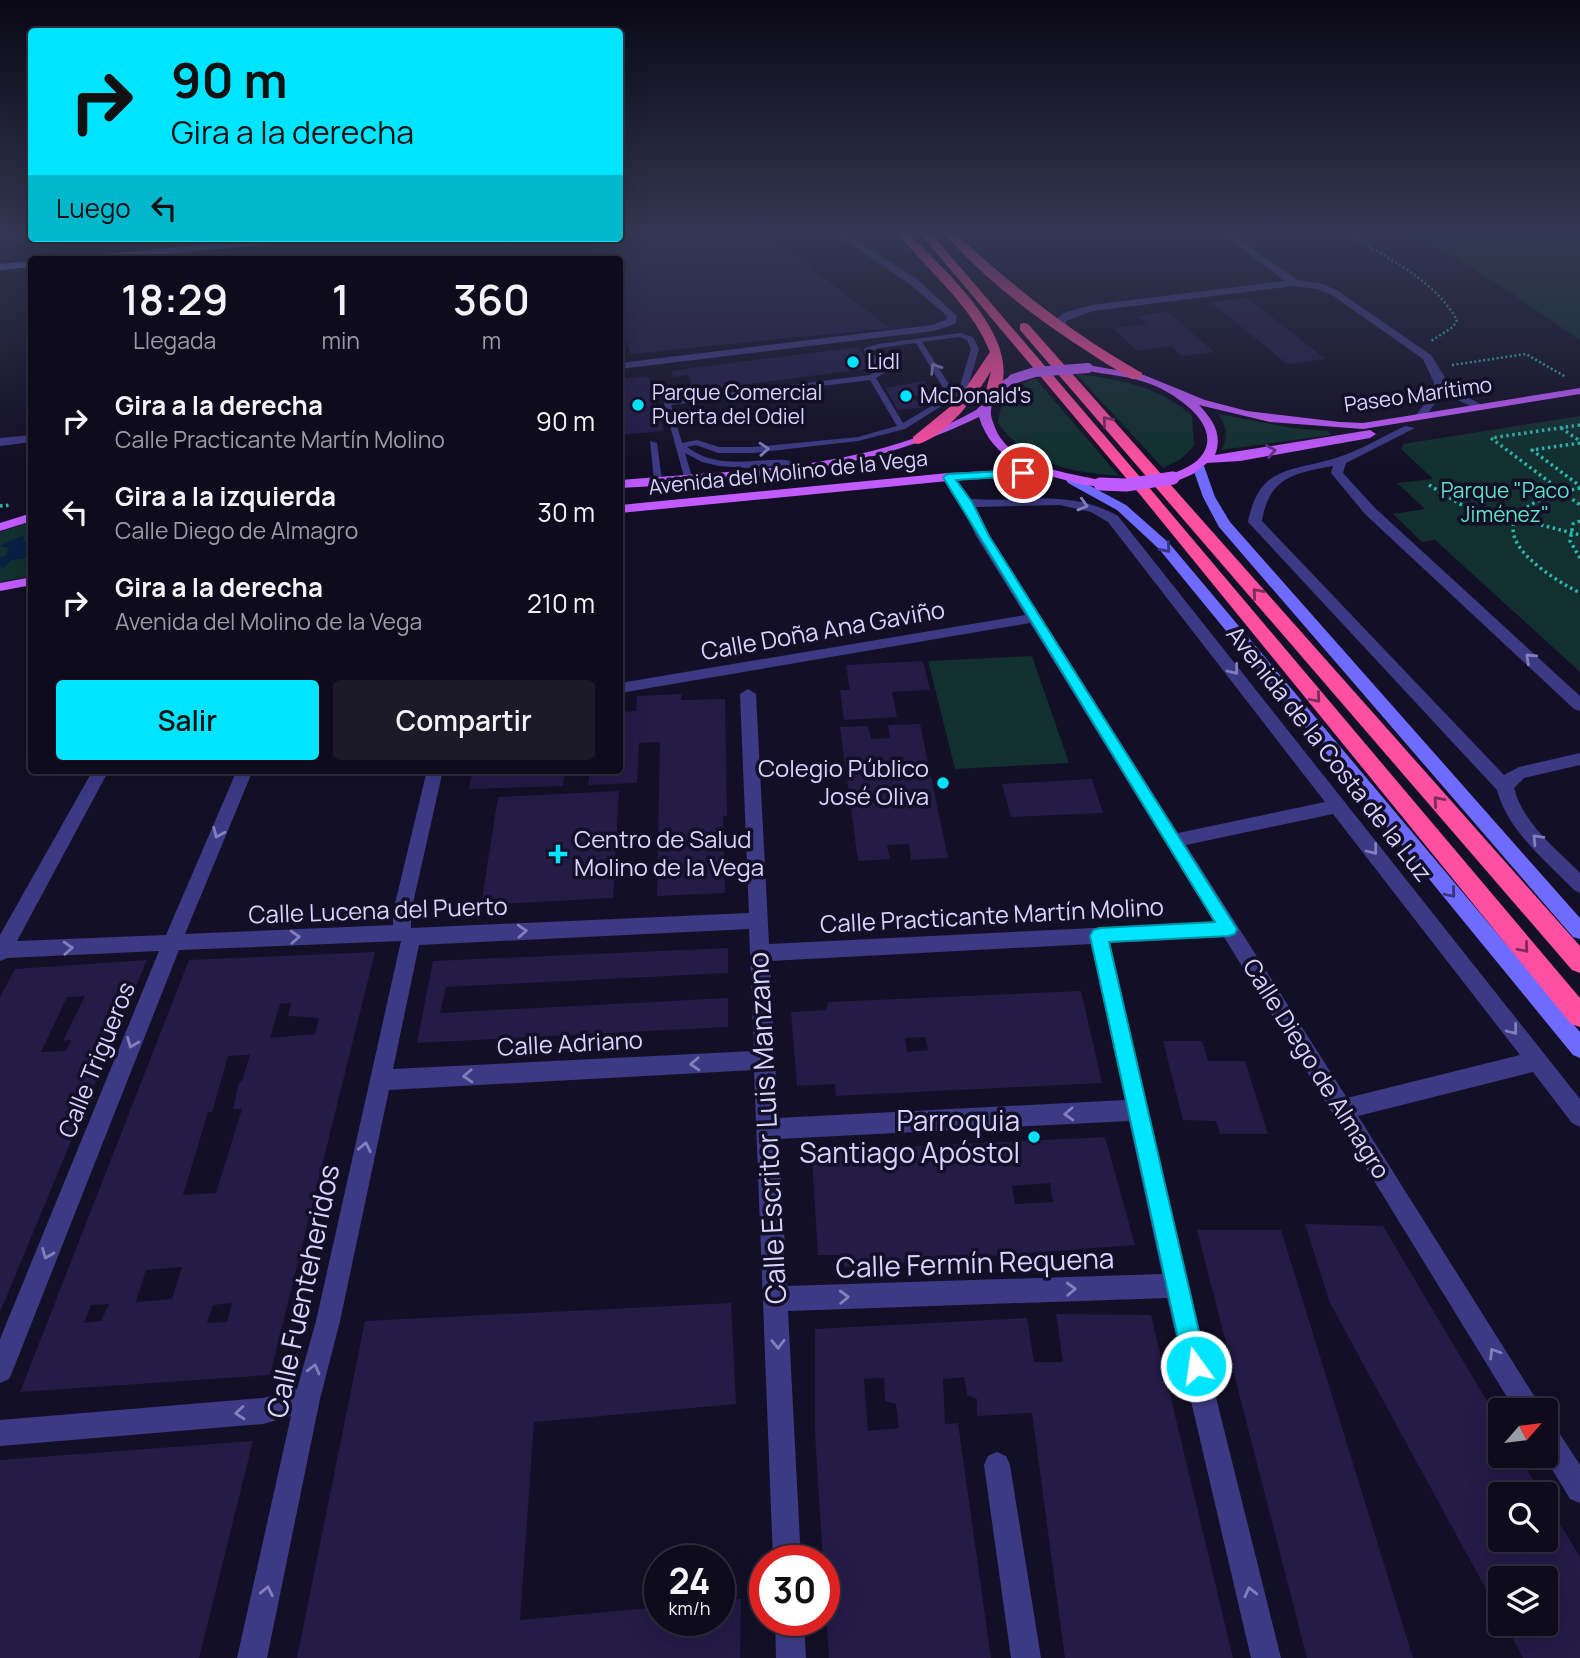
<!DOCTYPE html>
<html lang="es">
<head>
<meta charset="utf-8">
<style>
	:root { --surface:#0e0b1c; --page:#1c1929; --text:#f1f3f6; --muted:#9b9ba3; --line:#2e2b3b; --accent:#00e5ff }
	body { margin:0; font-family:Manrope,sans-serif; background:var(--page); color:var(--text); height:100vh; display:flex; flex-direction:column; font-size:26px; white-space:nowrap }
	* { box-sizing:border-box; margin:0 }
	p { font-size:23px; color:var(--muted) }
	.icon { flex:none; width:38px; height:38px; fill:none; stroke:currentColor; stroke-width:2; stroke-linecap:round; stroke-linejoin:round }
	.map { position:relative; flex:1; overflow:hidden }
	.sheet { position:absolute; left:28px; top:256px; width:595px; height:518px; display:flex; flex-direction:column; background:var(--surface); border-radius:7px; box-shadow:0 7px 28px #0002,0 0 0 2px var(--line) }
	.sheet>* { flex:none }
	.guide { position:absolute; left:28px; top:28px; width:595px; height:214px; border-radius:7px; box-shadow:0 7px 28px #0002,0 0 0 2px var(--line); background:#00e5ff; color:#111; overflow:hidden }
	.needle { width:46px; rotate:62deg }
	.buttons { position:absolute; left:1488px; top:1398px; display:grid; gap:14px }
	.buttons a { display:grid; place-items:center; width:70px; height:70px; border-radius:7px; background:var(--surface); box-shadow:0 7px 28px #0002,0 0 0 2px var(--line); font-size:35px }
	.speed { position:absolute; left:644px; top:1545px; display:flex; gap:14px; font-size:35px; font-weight:700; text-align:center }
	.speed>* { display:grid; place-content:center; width:91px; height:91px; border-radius:50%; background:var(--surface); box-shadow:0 7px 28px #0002,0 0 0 2px var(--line); line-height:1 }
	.speed small { font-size:18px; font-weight:400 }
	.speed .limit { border:10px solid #d22; background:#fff; color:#111 }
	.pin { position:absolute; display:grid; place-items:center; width:60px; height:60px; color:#fff; margin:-30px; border:4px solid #fff; border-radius:50%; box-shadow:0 2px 7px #0007 }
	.me { position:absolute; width:77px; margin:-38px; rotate:346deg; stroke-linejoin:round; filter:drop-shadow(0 0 5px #0008) }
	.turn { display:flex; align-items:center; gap:24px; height:147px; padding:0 28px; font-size:32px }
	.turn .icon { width:91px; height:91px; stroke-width:2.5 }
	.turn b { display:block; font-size:49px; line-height:60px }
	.then { display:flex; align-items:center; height:66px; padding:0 28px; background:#0003; gap:14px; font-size:26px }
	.eta { display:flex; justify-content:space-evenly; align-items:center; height:119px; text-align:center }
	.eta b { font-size:42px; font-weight:600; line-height:49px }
	.button { display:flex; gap:14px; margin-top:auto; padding:14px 28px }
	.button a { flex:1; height:80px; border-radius:7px; background:var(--accent); color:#111; font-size:28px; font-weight:600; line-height:80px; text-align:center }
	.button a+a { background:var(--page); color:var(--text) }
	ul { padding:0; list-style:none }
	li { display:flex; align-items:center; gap:21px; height:91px; padding:0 28px }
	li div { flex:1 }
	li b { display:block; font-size:26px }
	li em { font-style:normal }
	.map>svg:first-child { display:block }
</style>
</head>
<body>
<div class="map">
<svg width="1580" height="1658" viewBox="0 0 1580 1658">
	<rect width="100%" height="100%" fill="#130f26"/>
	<g fill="#12302f">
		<path d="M1414 232H1580V340L1495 282Z"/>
		<path d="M1076 374C1119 379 1159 386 1192 416L1194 446 1181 459 1163 468Z"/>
		<path d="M1035 378 1119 476C1070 472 1028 465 998 423 1002 394 1008 390 1035 378Z"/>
		<path d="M1218 414 1293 428 1328 431 1331 435 1221 450C1229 435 1227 428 1218 414Z"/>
		<path d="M1580 416V672L1435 540 1422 542 1393 514 1425 509 1397 483 1433 479 1401 449 1403 444Z"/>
		<path d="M31 522V576L0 582V532Z"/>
		<path d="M1032 656 1069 763 955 769 928 661Z"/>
	</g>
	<path fill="#0a1f44" d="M24 535 23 542 31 541V564L24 567 27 558 12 560 4 568 0 567V557L6 556 9 548 0 546Z"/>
	<g fill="#241b47" fill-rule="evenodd">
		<path d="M620 232H763L890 328 631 354 620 322V259H597L590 238H620Z"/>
		<path d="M1261 232H1302L1309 237 1273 241Z"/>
		<path d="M1247 298 1326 359 1287 364 1211 302Z"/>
		<path d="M1168 312 1214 352 1182 356 1171 346 1137 351 1113 328 1147 324 1138 316Z"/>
		<path d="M858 347 872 368 694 391 688 375 673 377 671 371Z"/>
		<path d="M648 376 664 431 620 435V379Z"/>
		<path d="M924 381 934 394 911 397 927 407 898 410 885 388Z"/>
		<path d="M923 661 930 690 892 692 897 717 844 720 840 690H850L846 665Z"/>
		<path d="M681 694V700L725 699 727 816H723L725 893 657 896 660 742 639 743 637 783 588 785 590 770H620V712L636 711 637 696Z"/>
		<path d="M920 724 948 858 911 860 909 844 887 845 890 859 858 861 840 727 868 726 871 739 890 738 888 725Z"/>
		<path d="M473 770H565L563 786 469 789Z"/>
		<path d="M1092 779 1103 813 1011 817 1002 784Z"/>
		<path d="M619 791 613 898 481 905 498 797Z"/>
		<path d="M728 948V973L446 987 440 1013 728 998V1027L417 1043 433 961Z"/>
		<path d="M375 952 270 1375 20 1392 189 960ZM291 1003 288 1016 319 1018 315 1034 270 1038 280 1004ZM250 1055 242 1081 239 1082 233 1109H242L216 1193 183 1195 208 1112H212L228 1056ZM182 1267 172 1299 136 1302 146 1270ZM232 1303 227 1322 207 1323 213 1305ZM109 1304 101 1321 84 1323 91 1305Z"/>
		<path d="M147 960 114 1038 0 1312V997L15 969ZM85 996 63 1041 71 1040 66 1051 41 1052 67 997Z"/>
		<path d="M1081 991 1102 1083 836 1096 835 1084 797 1086 791 1012 826 1010 828 1002ZM925 1037 928 1050 907 1052 905 1038Z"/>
		<path d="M1163 1041H1202L1208 1061H1245L1268 1134H1220L1216 1121 1183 1120Z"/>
		<path d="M1105 1137 1135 1245 844 1267V1255H818L812 1160 840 1161 838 1150ZM1050 1183 1053 1202 1015 1204 1012 1186Z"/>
		<path d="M1305 1224 1383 1226 1500 1423V1456H1519L1542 1494H1500V1540H1545V1499L1580 1557V1658H1523L1505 1624H1545V1578H1500V1615L1330 1303Z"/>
		<path d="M1197 1230H1281L1413 1658H1307Z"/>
		<path d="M731 1303 736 1404 534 1422 520 1620 660 1607V1620H719V1601L741 1599 740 1658H297L365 1321Z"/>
		<path d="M1056 1314 1151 1315 1233 1658H1065L1032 1413 977 1416V1399L967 1395 964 1377 943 1379 945 1424 958 1423 991 1658H829L815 1434V1329L1027 1318 1034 1362H1063ZM884 1378 885 1401 896 1404 899 1428 868 1431 864 1379Z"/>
		<path d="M253 1441 199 1658H0V1460Z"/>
	</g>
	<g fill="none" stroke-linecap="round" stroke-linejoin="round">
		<g stroke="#2fb8b0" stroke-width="2.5" stroke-dasharray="2 2.5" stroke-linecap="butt">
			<path d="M1345 232C1385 257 1433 278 1457 320L1453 327 1431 341"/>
			<path d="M1452 365 1526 354 1566 377"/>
			<path d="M1467 381 1492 390"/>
		</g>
		<g stroke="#2fb8b0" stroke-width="3.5" stroke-dasharray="2.5 3.5" stroke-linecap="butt">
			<path d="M1580 425 1491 438 1580 505"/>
			<path d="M1561 428 1580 441"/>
			<path d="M1580 443 1532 450 1580 486"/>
			<path d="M1429 485 1460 504 1580 535"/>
			<path d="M1580 488C1562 492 1544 496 1529 506 1481 537 1555 580 1580 593"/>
			<path d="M0 506 10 505"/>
			<path d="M1580 521 1573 524 1570 541 1580 558"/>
		</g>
		<g fill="#3d3a85" fill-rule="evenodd">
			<path d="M579 238H585L586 244H582Z"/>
			<path d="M960 333 973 337 979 349 967 390 905 429 858 441 753 453H718L696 445 687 447C728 478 780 447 804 467L800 470 790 465 748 468 719 466 702 462 685 453 692 477 688 480 684 477 658 381 665 383 670 400 870 375 876 372 864 350 865 348 878 344ZM959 337 967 340 971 349 959 389 954 392 922 342ZM916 343 948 396 903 423 876 378 884 373 872 351 879 348ZM870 380 897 426 858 437 753 447H719L697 440 682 443 671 405Z"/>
			<path d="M650 441 657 443 662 480 658 483 654 480Z"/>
		</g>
		<g fill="#3d3a85" fill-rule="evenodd">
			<path d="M833 232H843L918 280 957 316 955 324 934 331 620 369V363L932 325 946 320 947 316 911 285Z"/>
			<path d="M1220 232H1230L1297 280 1323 284 1338 291 1431 355 1452 389 1486 407 1476 409 1442 392 1425 418H1417L1415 416 1429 398 1434 383 1423 359 1332 295 1318 289 1294 286 1093 311 1066 321 1067 333 1058 331 1056 320 1063 313 1092 305 1285 281Z"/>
			<path d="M1405 426 1415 428 1346 463 1343 473 1375 508 1580 696V711L1574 709 1365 514 1331 473 1333 466C1293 473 1269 478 1262 521L1504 775 1519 767 1580 753V765L1524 778 1514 788C1523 823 1555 848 1580 873V893L1574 890C1545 860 1508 831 1497 790L1248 522C1259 465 1291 472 1336 458 1359 451 1383 436 1405 426Z"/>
			<path d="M32 435V442L0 446V438Z"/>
			<path d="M948 473 952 474 962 491 971 499C1024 503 1068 488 1118 516L1580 1099V1127L1572 1123 1533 1072 1358 1116 1543 1410H1515L1224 937 1110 943 1187 1281 1281 1658H1251L1167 1298 788 1311 801 1561H773L754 1070 389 1090 340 1321 320 1399 267 1658H237L291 1416 263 1424 0 1446V1420L263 1398 297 1389 316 1321 401 941 179 950 13 1370 9 1379 0 1383V1339L159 951 7 958 0 961V935L93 770H109L17 941 166 935 237 770H253L185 934 393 925V912L427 770H443L411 912V928L749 913 740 694 748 689 756 694 769 944 1214 922 1030 623 620 693V683L1025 615 976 536 961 504 953 496 942 477ZM1060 505 1091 512 1108 522 1325 802 1178 833 990 536 976 507ZM1333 814 1520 1055 1347 1098 1186 845ZM749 929 754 1051 393 1069 419 945ZM1091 944 1125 1100 778 1118 770 961ZM1129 1121 1162 1274 787 1286 779 1139Z"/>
			<path d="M1545 1421 1554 1425 1580 1465V1503L1570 1499 1544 1456Z"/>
			<path d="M997 1452 1006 1456 1010 1465 1041 1658H1011L984 1465 988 1456Z"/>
			<path d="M775 1620H804L806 1658H776Z"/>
		</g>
		<g fill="#6f6bff" fill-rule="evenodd">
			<path d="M275 238H307L303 241 112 259H78L83 256Z"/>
			<path d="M32 261V267L0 270V264Z"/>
			<path d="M1198 462 1204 466 1215 497 1230 522 1580 918V939L1573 937 1219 527 1203 497 1192 466Z"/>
			<path d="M1072 476 1126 505 1169 543 1580 1032V1058L1573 1055 1159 549 1117 510 1068 483 1066 480Z"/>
		</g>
		<g fill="#c25bff" fill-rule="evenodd">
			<path d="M1088 365 1144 375 1205 400 1247 411 1340 422 1363 423 1580 388V394L1363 429 1270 422 1199 405C1213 420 1223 434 1215 455L1370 430 1376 434 1370 438 1240 461 1207 463 1193 474 1177 481H1169V475C1181 470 1197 465 1204 452 1220 423 1175 394 1153 385 1131 376 1107 375 1084 370L1083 368Z"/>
			<path d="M1009 377 1018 379C1011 386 999 391 994 401 990 408 990 415 993 422 1006 467 1066 472 1104 481V487L1084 485 1046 475 948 481 620 513V505L948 473 1029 469C1004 458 987 443 979 417 862 474 747 480 620 488V480C740 469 868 472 976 410 982 406 983 398 988 393 994 386 1001 381 1009 377Z"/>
			<path d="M32 513V521L0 531V523Z"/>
			<path d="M32 577V585L0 591V583Z"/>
		</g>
		<g fill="#ff4fa3" fill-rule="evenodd">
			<path d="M897 232H908C942 269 1028 341 997 397H987L985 394 991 371C976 396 947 436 918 444L913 443V437L957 401 990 352C971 304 928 272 897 232Z"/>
			<path d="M919 232H930L1152 491 1580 998V1027L1571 1024 1142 497Z"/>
			<path d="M943 232H954C1012 286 1073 334 1142 373V379H1132C1066 340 993 290 943 232Z"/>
			<path d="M1024 323 1028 324 1580 946V973L1572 970 1020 330V324Z"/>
		</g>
		<path stroke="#c25bff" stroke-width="10" d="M1013 379 1035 372 1088 368"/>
		<path stroke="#c25bff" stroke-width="13" d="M1100 484 1126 485 1173 478"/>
	</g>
	<defs><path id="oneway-chevron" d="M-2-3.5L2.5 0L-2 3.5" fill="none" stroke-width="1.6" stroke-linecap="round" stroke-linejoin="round" transform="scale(1.75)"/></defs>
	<g stroke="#837fbc">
		<use href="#oneway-chevron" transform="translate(935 368) rotate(-123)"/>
		<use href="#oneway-chevron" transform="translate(764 449) rotate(-4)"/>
		<use href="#oneway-chevron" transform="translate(1083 505) rotate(16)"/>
		<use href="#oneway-chevron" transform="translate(1530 658) rotate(-137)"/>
		<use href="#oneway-chevron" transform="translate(1234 670) rotate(52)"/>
		<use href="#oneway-chevron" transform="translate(218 833) rotate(113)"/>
		<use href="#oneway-chevron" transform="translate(1537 839) rotate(-133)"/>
		<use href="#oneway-chevron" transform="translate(1373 850) rotate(52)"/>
		<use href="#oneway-chevron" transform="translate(522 931) rotate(-3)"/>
		<use href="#oneway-chevron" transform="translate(295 937) rotate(-3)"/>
		<use href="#oneway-chevron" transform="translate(68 948) rotate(-3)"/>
		<use href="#oneway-chevron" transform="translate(1513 1030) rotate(52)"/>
		<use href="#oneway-chevron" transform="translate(132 1043) rotate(112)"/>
		<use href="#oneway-chevron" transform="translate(695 1064) rotate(177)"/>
		<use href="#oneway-chevron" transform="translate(468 1076) rotate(177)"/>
		<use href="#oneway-chevron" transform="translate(1069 1114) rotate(177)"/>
		<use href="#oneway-chevron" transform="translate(365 1147) rotate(-78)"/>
		<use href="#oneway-chevron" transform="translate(47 1254) rotate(112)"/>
		<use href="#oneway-chevron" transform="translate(1071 1289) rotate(-2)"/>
		<use href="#oneway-chevron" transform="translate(844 1297) rotate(-2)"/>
		<use href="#oneway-chevron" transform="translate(778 1344) rotate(88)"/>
		<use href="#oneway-chevron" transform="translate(1494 1353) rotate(-122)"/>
		<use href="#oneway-chevron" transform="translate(314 1369) rotate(-76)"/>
		<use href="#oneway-chevron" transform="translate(240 1413) rotate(175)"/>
		<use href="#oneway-chevron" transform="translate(267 1591) rotate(-78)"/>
		<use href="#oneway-chevron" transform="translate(1250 1592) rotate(-104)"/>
	</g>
	<g stroke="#7d2c5e">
		<use href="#oneway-chevron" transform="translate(1107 421) rotate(-131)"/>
		<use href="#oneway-chevron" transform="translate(1257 593) rotate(-131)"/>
		<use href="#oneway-chevron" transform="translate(1316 698) rotate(50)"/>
		<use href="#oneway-chevron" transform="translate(1438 801) rotate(-131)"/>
		<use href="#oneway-chevron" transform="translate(1524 948) rotate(50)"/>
	</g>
	<use stroke="#623188" href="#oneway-chevron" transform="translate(1271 451) rotate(-10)"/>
	<g stroke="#38347d">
		<use href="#oneway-chevron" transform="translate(1166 548) rotate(49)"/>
		<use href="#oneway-chevron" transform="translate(1451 893) rotate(50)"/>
	</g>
	<linearGradient id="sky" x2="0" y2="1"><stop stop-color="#0a0815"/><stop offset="0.5" stop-color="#333752"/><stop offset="1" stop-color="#333752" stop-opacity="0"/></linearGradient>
	<rect width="1580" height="464" fill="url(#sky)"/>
	<path fill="#00e5ff" stroke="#0095a6" stroke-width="2" d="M1023 470 1029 473 1027 475 956 480 972 502 989 536 1237 929 1235 934 1229 936 1109 942 1207 1366 1204 1374 1196 1377 1188 1374 1184 1366 1090 936 1093 930 1099 928 1215 922 943 477 948 474Z"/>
	<g fill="#00e5ff" stroke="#130f26" stroke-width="2.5">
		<circle cx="853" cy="362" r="7"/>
		<circle cx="906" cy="396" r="7"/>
		<circle cx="638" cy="405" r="7"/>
		<circle cx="943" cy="783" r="7"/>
		<path d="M554.5 843.5h7v7h7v7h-7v7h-7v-7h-7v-7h7z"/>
		<circle cx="1034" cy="1137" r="7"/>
	</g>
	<g text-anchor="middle" stroke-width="7" stroke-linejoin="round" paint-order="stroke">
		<g font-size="21" fill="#d9d4ff" stroke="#130f26" text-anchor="start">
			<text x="867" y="369">Lidl</text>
			<text x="652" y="400">Parque Comercial<tspan x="652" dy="24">Puerta del Odiel</tspan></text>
			<text x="920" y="403">McDonald's</text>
		</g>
		<g font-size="21" fill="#d9d4ff" stroke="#130f26">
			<text transform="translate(1418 395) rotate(-8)" y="7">Paseo Marítimo</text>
			<text transform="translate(788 473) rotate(-6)" y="7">Avenida del Molino de la Vega</text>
		</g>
		<g font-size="21" fill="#5fe0c0" stroke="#130f26">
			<text x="1505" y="498">Parque "Paco<tspan x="1505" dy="24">Jiménez"</tspan></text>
		</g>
		<g font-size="24" fill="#d9d4ff" stroke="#130f26">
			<text transform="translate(823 631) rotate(-10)" y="8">Calle Doña Ana Gaviño</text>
			<text transform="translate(1329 754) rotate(52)" y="8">Avenida de la Costa de la Luz</text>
			<text transform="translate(378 911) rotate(-2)" y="8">Calle Lucena del Puerto</text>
			<text transform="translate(992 916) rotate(-3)" y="8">Calle Practicante Martín Molino</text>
			<text transform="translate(570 1044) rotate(-3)" y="8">Calle Adriano</text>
			<text transform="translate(97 1060) rotate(-68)" y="8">Calle Trigueros</text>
			<text transform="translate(1316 1069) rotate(58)" y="8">Calle Diego de Almagro</text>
		</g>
		<g font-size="24" fill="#d9d4ff" stroke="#130f26" text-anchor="end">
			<text x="929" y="777">Colegio Público<tspan x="929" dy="28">José Oliva</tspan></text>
			<text x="574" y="848" text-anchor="start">Centro de Salud<tspan x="574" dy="28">Molino de la Vega</tspan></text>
		</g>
		<g font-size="28" fill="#d9d4ff" stroke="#130f26" text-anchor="end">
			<text x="1020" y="1131">Parroquia<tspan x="1020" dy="32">Santiago Apóstol</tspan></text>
		</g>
		<g font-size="28" fill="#d9d4ff" stroke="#130f26">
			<text transform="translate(767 1128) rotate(-93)" y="10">Calle Escritor Luis Manzano</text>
			<text transform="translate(975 1263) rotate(-2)" y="10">Calle Fermín Requena</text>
			<text transform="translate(303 1291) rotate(-78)" y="10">Calle Fuenteheridos</text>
		</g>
	</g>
</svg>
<div class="buttons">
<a><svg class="needle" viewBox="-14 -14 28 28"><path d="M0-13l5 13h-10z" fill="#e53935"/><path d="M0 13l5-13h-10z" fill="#9b9ba3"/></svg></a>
<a><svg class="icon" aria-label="search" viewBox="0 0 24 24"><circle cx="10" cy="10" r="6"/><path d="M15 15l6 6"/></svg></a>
<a><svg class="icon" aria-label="layers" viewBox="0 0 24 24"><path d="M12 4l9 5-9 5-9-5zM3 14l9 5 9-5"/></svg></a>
</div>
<div class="speed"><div>24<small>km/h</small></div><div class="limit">30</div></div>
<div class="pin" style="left:1023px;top:473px;background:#d93025"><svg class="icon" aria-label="arrive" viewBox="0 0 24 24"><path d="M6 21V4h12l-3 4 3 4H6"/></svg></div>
<svg class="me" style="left:1196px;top:1366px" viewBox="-20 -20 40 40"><circle r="17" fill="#00e5ff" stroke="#fff" stroke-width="3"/><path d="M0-11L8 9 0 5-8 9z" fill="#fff"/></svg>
<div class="guide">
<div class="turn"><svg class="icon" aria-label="right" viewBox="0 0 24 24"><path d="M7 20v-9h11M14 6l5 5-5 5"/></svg><div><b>90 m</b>Gira a la derecha</div></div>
<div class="then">Luego<svg class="icon" aria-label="left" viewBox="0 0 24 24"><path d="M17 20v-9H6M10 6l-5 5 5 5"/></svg></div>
</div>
<section class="sheet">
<div class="eta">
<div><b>18:29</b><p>Llegada</p></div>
<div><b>1</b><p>min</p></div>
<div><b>360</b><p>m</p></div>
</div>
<ul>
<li><svg class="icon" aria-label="right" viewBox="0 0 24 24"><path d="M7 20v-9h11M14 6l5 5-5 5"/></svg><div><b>Gira a la derecha</b><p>Calle Practicante Martín Molino</p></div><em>90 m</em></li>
<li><svg class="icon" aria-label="left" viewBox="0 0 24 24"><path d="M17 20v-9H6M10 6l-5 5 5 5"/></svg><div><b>Gira a la izquierda</b><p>Calle Diego de Almagro</p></div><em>30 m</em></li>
<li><svg class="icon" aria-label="right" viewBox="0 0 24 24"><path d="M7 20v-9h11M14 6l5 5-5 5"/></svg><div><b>Gira a la derecha</b><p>Avenida del Molino de la Vega</p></div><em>210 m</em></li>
</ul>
<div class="button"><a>Salir</a><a>Compartir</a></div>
</section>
</div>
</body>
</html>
